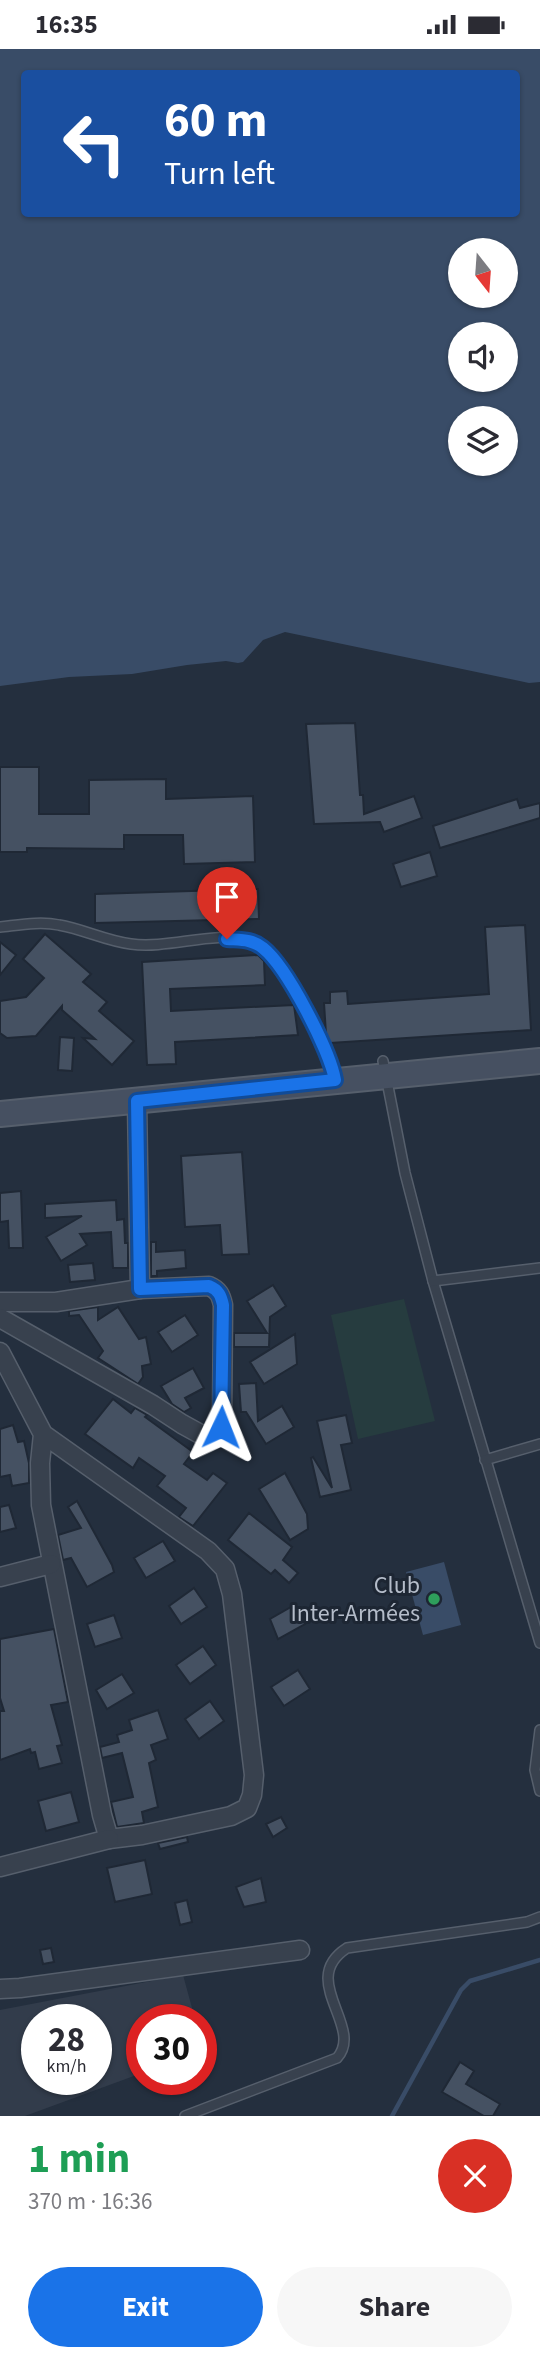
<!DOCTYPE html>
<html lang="en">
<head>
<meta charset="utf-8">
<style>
	:root { --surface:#fff; --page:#f7f7f7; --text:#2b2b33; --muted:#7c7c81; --accent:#1a73e8 }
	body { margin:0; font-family:"Source Sans 3",sans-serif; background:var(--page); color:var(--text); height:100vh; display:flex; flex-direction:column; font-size:26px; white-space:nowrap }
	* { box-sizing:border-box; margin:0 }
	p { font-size:23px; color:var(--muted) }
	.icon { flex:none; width:38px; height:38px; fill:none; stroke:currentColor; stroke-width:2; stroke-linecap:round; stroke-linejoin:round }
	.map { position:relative; height:2067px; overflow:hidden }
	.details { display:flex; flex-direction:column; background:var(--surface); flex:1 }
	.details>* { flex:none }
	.guide { position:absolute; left:21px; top:21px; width:499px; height:147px; border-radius:7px; box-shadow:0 2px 5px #0004; background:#1a4fa0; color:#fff; overflow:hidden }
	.needle { width:46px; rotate:163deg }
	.buttons { position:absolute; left:448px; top:189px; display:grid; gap:14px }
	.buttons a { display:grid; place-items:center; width:70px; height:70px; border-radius:50%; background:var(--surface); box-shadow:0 2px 5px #0004; font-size:35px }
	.speed { position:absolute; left:21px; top:1955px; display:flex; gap:14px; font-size:35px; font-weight:700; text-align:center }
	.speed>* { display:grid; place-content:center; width:91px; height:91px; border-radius:50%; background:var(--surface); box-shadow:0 2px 5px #0004; line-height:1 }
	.speed small { font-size:18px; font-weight:400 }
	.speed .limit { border:10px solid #d22; background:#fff; color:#111 }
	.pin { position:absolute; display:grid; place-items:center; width:60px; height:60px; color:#fff; margin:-72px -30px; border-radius:50% 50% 50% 0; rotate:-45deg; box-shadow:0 0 7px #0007 }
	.pin .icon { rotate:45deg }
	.me { position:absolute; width:77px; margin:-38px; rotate:2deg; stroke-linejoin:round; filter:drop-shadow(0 0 5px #0008) }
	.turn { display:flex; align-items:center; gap:24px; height:147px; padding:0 28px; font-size:32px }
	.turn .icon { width:91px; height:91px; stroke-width:2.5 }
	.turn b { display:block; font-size:49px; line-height:60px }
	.round { display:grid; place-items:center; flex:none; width:74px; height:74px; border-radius:37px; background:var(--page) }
	.summary { display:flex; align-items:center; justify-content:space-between; height:119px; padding:0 28px }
	h1 { font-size:42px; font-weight:700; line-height:52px; color:#1e9e55 }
	.button { display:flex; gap:14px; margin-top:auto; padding:14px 28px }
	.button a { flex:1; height:80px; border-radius:42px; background:var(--accent); color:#fff; font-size:28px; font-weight:700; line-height:80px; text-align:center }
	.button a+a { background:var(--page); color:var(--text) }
	.status { display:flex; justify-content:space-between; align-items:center; height:49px; padding:0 35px; background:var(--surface); direction:ltr }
	.status svg { height:19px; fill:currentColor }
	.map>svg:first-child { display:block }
</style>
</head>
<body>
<div class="status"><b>16:35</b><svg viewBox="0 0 49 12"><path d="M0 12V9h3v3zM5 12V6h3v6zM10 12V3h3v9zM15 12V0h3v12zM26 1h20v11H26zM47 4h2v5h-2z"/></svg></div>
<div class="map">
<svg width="540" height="2067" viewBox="0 0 540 2067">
	<rect width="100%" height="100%" fill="#242f3e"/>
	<path fill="#323c4b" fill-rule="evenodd" d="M183 1926 195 1970H142V2024L25 2067H0V1961ZM37 1970H96V2030H37Z"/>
	<path fill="#263c3f" d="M404 1250 435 1372 358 1390 331 1266Z"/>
	<g fill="#394c67" fill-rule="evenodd">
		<path d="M0 0H540V633L529 634 285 583 263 591 243 613 238 614 226 612 187 616 132 625 69 628 0 637ZM24 24H516V164H24ZM460 201H506V247H460ZM460 285H506V331H460ZM460 369H506V415H460Z"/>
		<path d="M444 1513 461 1576 423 1586 406 1523Z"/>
	</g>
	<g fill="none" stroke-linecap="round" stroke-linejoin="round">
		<path stroke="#394c67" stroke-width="4.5" d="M392 2067 461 1941 470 1932 540 1911"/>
	</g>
	<g fill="#455162" stroke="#1f2835" stroke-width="2">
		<path d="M355 674 360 746H363L364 765 414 747 422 769 384 783 380 773 314 775 306 675Z"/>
		<path d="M0 718H39V765H89V731L166 730V750L253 747 255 813 184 815 183 786H124V800L27 799V803H0Z"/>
		<path d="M517 750 520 759 540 754V769L440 799 433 777Z"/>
		<path d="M430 803 437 827 401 838 393 815Z"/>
		<path d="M258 840 259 870 95 874V845Z"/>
		<path d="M525 876 531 981 330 994 326 985 324 954H330V943L347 942 348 955 489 945 485 878Z"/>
		<path d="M45 885 91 925 83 933 107 953 99 962 134 992 112 1016 83 989 95 990 62 961V957L36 987 7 989 0 984V952L26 948 44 929 23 910Z"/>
		<path d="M0 893 16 906 0 926Z"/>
		<path d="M258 906 264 912 265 936 170 940 171 962 294 956 298 986 175 993 176 1015 147 1016 142 913Z"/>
		<path d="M60 988 74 989 72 1022 58 1021Z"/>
		<path d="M242 1103 249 1205 222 1206 220 1176 185 1178 181 1107Z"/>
		<path d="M21 1142 23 1199H9L8 1172 0 1173V1144Z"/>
		<path d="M116 1151 117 1171 124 1170 125 1194H128V1219H113L111 1183 80 1185 87 1196 61 1212 46 1188 82 1167 45 1169V1155Z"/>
		<path d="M151 1193H156V1203L185 1201 186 1219 157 1222V1227H151Z"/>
		<path d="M93 1214 95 1231 70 1233 68 1216Z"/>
		<path d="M273 1236 286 1257 270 1268 269 1298H234V1284H267L247 1252Z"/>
		<path d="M98 1258V1271L118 1258 139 1290 146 1288 151 1315 142 1317 143 1328 138 1335 98 1309 103 1302 79 1266 69 1267V1262Z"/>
		<path d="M185 1266 198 1286 172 1303 158 1283Z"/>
		<path d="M295 1285 297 1315 264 1335 250 1313Z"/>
		<path d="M193 1319 204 1339 185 1349 191 1359 184 1363 172 1355 161 1337Z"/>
		<path d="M256 1334 258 1372 282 1357 294 1378 266 1395 246 1363H241L239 1335Z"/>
		<path d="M113 1350 131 1364 135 1359 147 1366 145 1368 193 1403 184 1415 207 1431 213 1424 227 1434 193 1477 179 1468 186 1459 157 1437 165 1427 139 1409 133 1419 85 1385Z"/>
		<path d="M346 1366 352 1394 341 1396 351 1441 320 1448 311 1409 313 1408 332 1439 317 1372Z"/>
		<path d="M13 1376 18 1393 24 1392 29 1414V1434L12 1437 10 1426 0 1428V1380Z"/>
		<path d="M285 1424 307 1465 308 1480 290 1491 259 1440Z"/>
		<path d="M77 1452 112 1516 114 1523 87 1538 71 1509 63 1511 58 1486 81 1479 68 1458Z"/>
		<path d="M9 1456 16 1479 0 1483V1458Z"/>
		<path d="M249 1464 292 1498 283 1511 298 1524 289 1534 275 1521 271 1525 228 1491Z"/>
		<path d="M163 1492 175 1512 146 1529 134 1509Z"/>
		<path d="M194 1539 207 1558 181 1575 169 1557Z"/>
		<path d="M291 1558H296L305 1575 278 1590 270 1570Z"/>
		<path d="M114 1566 122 1589 95 1598 87 1575Z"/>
		<path d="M54 1580 68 1653 51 1656 62 1696 57 1697 62 1714 39 1720 35 1703 31 1704 30 1700 0 1711V1662H4L0 1649V1590Z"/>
		<path d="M203 1597 216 1616 190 1635 176 1616Z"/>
		<path d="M298 1621 310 1640 284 1657 271 1638Z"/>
		<path d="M122 1625 134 1644 107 1660 96 1641Z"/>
		<path d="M210 1652 224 1672 199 1690 185 1670Z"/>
		<path d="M158 1661 168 1690 151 1696 156 1711 149 1714 158 1758 142 1763 144 1774 117 1778 111 1753 133 1748 122 1704 102 1709 100 1698 119 1693 117 1686 132 1681 129 1671Z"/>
		<path d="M71 1743 79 1773 46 1782 38 1752Z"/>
		<path d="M281 1768 287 1779 273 1788 266 1775Z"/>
		<path d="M187 1788 188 1793 160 1800 158 1794Z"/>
		<path d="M145 1811 152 1845 115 1853 107 1819Z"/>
		<path d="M261 1829 266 1853 244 1858 236 1838Z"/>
		<path d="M187 1851 192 1873 180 1876 175 1854Z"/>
		<path d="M51 1899 54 1913 43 1915 40 1901Z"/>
		<path d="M460 2013 474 2022 466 2035 500 2055 493 2067H484L442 2043Z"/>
	</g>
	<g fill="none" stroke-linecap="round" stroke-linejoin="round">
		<defs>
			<g id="lane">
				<path d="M0 878C19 876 40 872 59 876 83 880 106 892 131 895 169 900 213 882 249 891 277 899 330 1000 334 1029"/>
				<path d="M383 1012 405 1124 433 1232 540 1594"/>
				<path d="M433 1232 540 1219"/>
				<path d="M485 1411 540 1395"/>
				<path d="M540 1681 535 1721 540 1742"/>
				<path d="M185 2067 337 2009C365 1978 297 1931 347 1899L527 1873 540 1868"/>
			</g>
			<g id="street">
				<path d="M0 1253H56L140 1240 137 1052"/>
				<path d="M0 1269 153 1356 182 1375 202 1386 215 1385 222 1375 223 1256C221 1247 219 1241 209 1237L140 1240"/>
				<path d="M0 1303 43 1385 208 1502 225 1520 232 1545 254 1726 252 1746 247 1759 231 1767 142 1786 109 1790 102 1766 41 1456 40 1414 43 1385"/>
				<path d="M0 1528 51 1515"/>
				<path d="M0 1818 109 1790"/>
				<path d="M0 1940 20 1939 300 1901"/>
			</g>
			<path id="secondary" d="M0 1065 540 1012"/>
		</defs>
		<use href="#lane" stroke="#565f6c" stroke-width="12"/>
		<use href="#street" stroke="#565f6c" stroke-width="21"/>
		<use href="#secondary" stroke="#565f6c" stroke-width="28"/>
		<use href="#lane" stroke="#38414e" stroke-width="9"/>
		<use href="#street" stroke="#38414e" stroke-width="18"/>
		<use href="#secondary" stroke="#465061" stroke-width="24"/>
	</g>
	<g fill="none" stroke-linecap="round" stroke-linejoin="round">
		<defs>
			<path id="route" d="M221 1378 223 1256C221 1247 219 1241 209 1237L140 1240 137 1052 335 1031C330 1002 287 918 263 899 252 890 241 891 227 890"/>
		</defs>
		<use href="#route" stroke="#114b97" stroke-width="18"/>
		<use href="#route" stroke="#1a73e8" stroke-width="12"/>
	</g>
	<circle fill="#2e9e5b" stroke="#1d2633" stroke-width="2.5" cx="434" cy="1550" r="7"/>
	<g text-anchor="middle" stroke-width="6" stroke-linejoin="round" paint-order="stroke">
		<g font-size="24" fill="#b4bcc9" stroke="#1d2633" text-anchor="end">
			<text x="420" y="1544">Club<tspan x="420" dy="28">Inter-Armées</tspan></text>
		</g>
	</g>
</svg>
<div class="buttons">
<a><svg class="needle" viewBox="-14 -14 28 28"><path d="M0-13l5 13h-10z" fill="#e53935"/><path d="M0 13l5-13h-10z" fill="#7c7c81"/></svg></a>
<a><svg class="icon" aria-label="sound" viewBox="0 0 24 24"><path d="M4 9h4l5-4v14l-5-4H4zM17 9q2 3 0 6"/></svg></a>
<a><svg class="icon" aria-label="layers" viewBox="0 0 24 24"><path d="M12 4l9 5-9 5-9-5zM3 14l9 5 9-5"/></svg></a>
</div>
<div class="speed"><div>28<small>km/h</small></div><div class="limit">30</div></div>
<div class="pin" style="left:227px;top:890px;background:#d93025"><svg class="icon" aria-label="arrive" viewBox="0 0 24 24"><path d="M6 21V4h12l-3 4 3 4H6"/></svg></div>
<svg class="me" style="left:221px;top:1378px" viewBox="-20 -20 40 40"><path d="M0-17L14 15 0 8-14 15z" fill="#1a73e8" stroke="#fff" stroke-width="4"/></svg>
<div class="guide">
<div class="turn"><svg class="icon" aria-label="left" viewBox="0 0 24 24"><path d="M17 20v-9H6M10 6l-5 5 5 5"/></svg><div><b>60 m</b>Turn left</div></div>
</div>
</div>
<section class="details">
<div class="summary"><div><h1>1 min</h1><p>370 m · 16:36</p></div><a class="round" style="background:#d93025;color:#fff"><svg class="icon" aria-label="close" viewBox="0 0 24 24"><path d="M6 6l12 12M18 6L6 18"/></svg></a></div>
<div class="button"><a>Exit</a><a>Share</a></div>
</section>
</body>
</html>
